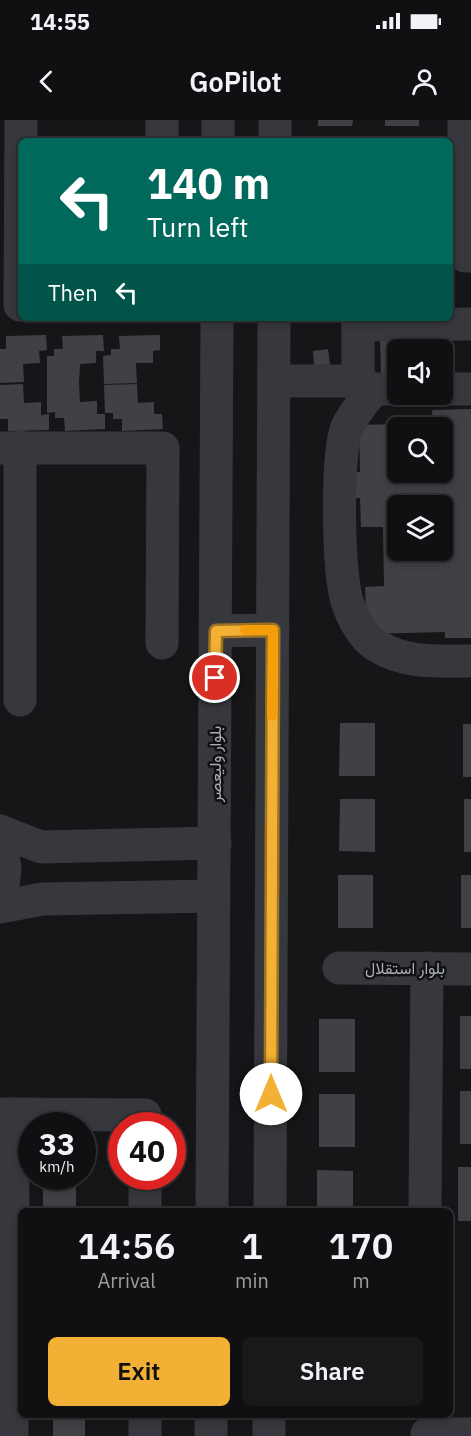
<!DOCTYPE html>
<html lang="en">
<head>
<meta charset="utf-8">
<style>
	:root { --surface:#101012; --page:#19191b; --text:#f1f3f6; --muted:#9c9d9f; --line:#303032; --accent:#f2b134 }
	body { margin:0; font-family:"IBM Plex Sans",Vazirmatn,sans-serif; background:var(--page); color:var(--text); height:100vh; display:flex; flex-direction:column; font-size:22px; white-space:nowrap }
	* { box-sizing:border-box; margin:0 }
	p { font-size:20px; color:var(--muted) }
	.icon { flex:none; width:33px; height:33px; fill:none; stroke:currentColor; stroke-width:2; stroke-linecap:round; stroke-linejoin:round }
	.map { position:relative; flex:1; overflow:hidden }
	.details { position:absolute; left:18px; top:1088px; width:435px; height:210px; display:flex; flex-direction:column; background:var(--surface); border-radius:9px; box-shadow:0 3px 9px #0003,0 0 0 2px var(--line) }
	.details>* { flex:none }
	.guide { position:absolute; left:18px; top:18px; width:435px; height:183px; border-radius:9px; box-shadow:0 3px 9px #0003,0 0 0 2px var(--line); background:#00695c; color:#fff; overflow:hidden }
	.fabs { position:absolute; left:387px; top:219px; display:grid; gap:12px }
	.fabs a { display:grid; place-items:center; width:66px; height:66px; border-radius:9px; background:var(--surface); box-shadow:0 3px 9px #0003,0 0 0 2px var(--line); font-size:30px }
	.speed { position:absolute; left:18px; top:992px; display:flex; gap:12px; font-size:30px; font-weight:700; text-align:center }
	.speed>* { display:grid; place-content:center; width:78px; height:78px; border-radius:50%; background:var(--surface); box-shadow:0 3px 9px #0003,0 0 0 2px var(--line); line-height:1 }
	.speed small { font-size:15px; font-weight:400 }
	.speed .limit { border:9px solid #d22; background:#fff; color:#111 }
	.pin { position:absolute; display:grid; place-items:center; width:51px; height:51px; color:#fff; margin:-26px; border:3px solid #fff; border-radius:50%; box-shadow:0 2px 6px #0007 }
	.me { position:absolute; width:66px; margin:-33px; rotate:0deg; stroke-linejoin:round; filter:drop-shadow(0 0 4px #0008) }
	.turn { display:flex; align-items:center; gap:21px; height:126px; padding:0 30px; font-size:27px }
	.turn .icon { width:78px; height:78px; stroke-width:2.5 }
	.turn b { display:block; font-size:42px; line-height:51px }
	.then { display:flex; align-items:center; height:57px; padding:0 30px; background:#0003; gap:12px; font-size:22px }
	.eta { display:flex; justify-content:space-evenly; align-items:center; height:102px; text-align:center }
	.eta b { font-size:36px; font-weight:600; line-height:42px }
	.cta { display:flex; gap:12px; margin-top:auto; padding:12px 30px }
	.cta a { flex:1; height:69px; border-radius:9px; background:var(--accent); color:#111; font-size:24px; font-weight:600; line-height:69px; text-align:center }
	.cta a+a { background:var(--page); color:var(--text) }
	.status { display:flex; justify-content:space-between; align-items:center; height:42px; padding:0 30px; background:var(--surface); direction:ltr }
	.status svg { height:16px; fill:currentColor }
	header { display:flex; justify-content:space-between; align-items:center; height:78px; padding:0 30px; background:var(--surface); font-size:27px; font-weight:600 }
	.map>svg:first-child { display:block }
</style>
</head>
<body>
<div class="status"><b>14:55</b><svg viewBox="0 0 49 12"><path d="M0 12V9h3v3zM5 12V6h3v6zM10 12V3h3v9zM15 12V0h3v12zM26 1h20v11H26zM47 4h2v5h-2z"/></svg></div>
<header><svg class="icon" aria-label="back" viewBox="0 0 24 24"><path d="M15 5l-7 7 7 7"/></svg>GoPilot<svg class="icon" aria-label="person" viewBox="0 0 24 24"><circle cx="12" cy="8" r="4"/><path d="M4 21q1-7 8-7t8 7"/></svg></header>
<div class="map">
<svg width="471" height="1316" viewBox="0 0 471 1316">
	<rect width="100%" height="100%" fill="#161618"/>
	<g fill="#404145" fill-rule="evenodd">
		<path d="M318 0H353L352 6H318Z"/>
		<rect x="385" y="0" width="34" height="6"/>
		<path d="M46 215 47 230 39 231 40 243 23 244 24 262 0 263V229H6V216Z"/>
		<path d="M103 215 104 231H96V243L80 244 79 263 80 282 97 281V294H105V309L65 311 64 298H55V292L47 293V236H54V229H63L62 216Z"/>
		<path d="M160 215V230L153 231V243H136L137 263 104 264 103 236 111 235V229H120L119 216Z"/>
		<path d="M450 217V256H442V230H398V257H381L380 218Z"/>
		<path d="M328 229 330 245 314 246 313 231Z"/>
		<path d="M23 264 24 283 41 282V295L49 294V310L8 311V299H0V265Z"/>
		<path d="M137 264 138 283 154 282V294H162L163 309 122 311V299H113V293H105L104 265Z"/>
		<path d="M471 289V518H445V512L367 514 365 467 384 466 383 407H361L360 378 343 379 342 353 360 352 359 305 433 303 432 290ZM398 308H442V352H398ZM398 386H442V430H398Z"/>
		<path d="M340 603H375V656H339Z"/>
		<rect x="463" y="604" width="8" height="53"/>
		<path d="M340 679H375V732L339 731Z"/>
		<rect x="464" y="679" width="7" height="53"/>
		<rect x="338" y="755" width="35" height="53"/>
		<rect x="461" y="755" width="10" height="53"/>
		<rect x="460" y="896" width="11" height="53"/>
		<rect x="319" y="899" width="36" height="53"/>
		<rect x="460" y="971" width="11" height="53"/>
		<rect x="319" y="974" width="36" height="53"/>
		<rect x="458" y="1047" width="13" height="54"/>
		<path d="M317 1050 353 1051V1090H317Z"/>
		<rect x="43" y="1056" width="33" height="34"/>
		<rect x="53" y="1294" width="32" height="22"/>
	</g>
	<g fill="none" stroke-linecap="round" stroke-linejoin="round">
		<g stroke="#37383d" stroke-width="33">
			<path d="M464 0 465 136H471"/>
			<path d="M162 21V0"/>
			<path d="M218 21V0"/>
			<path d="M275 21V0"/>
			<path d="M20 185 21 0"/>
			<path d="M358 198V261"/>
			<path d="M358 205 471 204"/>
			<path d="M274 261H358L373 269H398"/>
			<path d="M373 269C365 281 353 294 347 307 336 335 338 452 347 481 352 497 362 517 377 526 406 544 439 541 471 541"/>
			<path d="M442 269H471"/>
			<path d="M0 328H163L162 523"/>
			<path d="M216 511 273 510"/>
			<path d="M20 580V327"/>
			<path d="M0 711 5 749 0 787 42 779 214 776"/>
			<path d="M0 711 41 727 215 723"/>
			<path d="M339 848 471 849"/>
			<path d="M0 994 145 995V1005"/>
			<path d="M145 1056V1090"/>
			<path d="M212 1090 217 198"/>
			<path d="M270 1090 274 198"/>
			<path d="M425 1090 427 848"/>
			<path d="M427 1314H471"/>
			<path d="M12 1316 13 994"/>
			<path d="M145 1316V1294"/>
			<path d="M211 1316V1294"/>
			<path d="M269 1316V1294"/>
		</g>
	</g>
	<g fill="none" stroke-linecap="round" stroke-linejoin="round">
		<defs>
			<path id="route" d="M215 558 216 511 273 510 271 974"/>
		</defs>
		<use href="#route" stroke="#9d7322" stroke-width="15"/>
		<use href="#route" stroke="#f2b134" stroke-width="10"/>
		<path stroke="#f59e0b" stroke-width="10" d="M245 510H273L272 596"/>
	</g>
	<g text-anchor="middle" stroke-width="5" stroke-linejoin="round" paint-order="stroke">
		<g font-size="16" fill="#a8adb8" stroke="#111113">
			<text transform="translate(215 644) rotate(-90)" y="6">بلوار ولیعصر</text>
			<text x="405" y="854">بلوار استقلال</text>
		</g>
	</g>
</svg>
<div class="fabs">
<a><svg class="icon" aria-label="sound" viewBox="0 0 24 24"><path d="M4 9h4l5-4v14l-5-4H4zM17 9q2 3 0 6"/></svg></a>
<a><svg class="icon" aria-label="search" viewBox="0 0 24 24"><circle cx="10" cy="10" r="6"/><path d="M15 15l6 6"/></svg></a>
<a><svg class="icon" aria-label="layers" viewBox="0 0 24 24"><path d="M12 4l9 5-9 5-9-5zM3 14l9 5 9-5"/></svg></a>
</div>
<div class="speed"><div>33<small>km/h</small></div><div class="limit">40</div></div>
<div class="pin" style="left:215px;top:558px;background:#d93025"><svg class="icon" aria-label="arrive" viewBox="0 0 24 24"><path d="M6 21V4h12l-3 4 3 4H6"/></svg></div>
<svg class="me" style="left:271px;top:974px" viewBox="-20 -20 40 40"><circle r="19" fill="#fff"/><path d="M0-13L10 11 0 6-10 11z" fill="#f2b134"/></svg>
<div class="guide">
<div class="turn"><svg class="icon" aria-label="left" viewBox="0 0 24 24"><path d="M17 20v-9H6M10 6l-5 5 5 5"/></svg><div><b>140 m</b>Turn left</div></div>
<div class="then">Then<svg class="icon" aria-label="left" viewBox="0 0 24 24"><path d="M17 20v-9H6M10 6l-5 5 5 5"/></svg></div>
</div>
<section class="details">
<div class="eta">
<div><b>14:56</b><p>Arrival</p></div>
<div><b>1</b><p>min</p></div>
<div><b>170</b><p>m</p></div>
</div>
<div class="cta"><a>Exit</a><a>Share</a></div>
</section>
</div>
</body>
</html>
